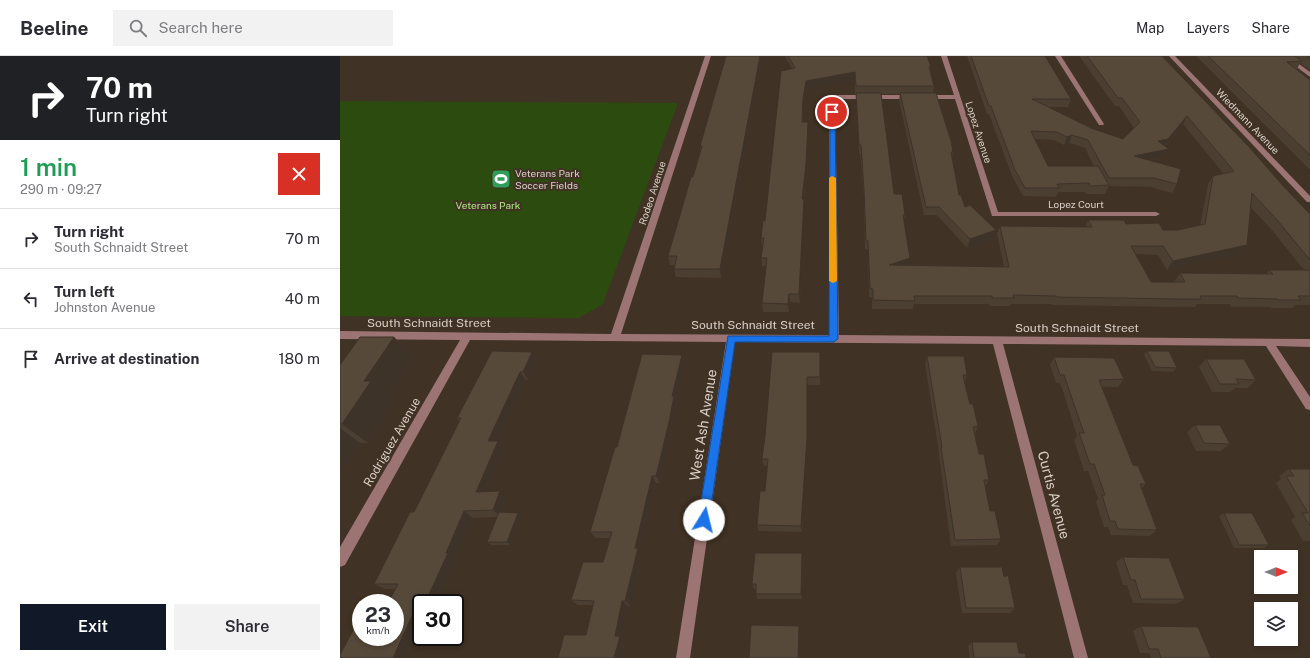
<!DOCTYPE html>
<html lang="en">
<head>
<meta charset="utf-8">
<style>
	:root { --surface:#fff; --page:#f2f2f3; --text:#2b2b33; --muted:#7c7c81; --line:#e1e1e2; --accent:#111827 }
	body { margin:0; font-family:"Public Sans",sans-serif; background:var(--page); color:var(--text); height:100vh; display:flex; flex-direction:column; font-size:15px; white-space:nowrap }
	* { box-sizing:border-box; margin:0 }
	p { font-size:13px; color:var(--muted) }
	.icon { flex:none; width:22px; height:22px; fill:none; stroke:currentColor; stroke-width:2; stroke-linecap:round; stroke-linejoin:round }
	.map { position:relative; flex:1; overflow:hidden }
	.details { display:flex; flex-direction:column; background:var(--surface); width:340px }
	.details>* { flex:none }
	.banner { background:#202124; color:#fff; overflow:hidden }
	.needle { width:26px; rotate:90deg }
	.controls { position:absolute; left:914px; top:494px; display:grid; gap:8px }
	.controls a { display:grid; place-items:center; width:44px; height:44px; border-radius:0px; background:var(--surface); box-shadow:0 2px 6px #0003; font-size:20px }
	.speed { position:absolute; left:12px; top:538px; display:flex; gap:8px; font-size:20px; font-weight:700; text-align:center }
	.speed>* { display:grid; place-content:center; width:52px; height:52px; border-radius:50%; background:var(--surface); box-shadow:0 2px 6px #0003; line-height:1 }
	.speed small { font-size:10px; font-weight:400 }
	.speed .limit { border:2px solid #111; border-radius:6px; background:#fff; color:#111 }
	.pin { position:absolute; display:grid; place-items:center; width:34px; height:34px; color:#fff; margin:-17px; border:2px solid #fff; border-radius:50%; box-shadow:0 1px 4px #0007 }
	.me { position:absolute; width:44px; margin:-22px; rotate:9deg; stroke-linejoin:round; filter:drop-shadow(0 0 3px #0008) }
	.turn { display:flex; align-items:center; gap:14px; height:84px; padding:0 20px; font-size:18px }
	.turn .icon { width:52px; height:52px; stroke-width:2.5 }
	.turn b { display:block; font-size:28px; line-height:34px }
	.round { display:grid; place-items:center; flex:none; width:42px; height:42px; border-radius:0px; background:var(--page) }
	.head { display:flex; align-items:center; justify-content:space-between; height:68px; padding:0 20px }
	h1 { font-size:24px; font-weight:600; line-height:30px; color:#1e9e55 }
	.button { display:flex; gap:8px; margin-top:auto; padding:8px 20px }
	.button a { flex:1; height:46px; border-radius:0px; background:var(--accent); color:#fff; font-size:16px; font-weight:600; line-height:46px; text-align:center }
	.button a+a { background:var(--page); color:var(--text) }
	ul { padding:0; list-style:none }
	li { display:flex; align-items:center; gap:12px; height:60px; padding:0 20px; border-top:1px solid var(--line) }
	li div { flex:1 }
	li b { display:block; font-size:15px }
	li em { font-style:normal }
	header { display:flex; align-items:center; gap:24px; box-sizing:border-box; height:56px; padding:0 20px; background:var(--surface); border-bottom:1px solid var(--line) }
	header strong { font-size:19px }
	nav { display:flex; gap:22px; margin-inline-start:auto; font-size:14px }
	.search { width:280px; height:36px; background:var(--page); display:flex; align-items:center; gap:10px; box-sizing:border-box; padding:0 14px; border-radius:0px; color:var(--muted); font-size:15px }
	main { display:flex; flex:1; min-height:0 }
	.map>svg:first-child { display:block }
</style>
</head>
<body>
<header>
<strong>Beeline</strong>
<div class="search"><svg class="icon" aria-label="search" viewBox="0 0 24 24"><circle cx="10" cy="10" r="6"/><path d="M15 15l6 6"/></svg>Search here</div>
<nav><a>Map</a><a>Layers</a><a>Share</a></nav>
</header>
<main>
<section class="details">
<div class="banner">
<div class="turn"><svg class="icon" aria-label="right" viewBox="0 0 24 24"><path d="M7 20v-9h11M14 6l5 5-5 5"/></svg><div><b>70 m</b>Turn right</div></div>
</div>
<div class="head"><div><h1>1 min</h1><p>290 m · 09:27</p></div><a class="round" style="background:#d93025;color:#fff"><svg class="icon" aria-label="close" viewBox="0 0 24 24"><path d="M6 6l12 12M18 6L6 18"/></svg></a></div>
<ul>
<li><svg class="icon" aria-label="right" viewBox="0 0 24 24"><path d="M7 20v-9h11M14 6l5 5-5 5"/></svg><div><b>Turn right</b><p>South Schnaidt Street</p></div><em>70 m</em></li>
<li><svg class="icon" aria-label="left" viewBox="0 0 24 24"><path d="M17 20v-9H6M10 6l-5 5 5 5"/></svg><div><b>Turn left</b><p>Johnston Avenue</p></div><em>40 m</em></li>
<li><svg class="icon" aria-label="arrive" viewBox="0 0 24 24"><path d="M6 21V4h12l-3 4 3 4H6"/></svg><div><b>Arrive at destination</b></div><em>180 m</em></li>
</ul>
<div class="button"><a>Exit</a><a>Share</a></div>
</section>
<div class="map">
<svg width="970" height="602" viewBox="0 0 970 602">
	<rect width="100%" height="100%" fill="#403224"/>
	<path fill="#2c4b0f" d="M0 45 334 47H338L263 248 239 262 0 260Z"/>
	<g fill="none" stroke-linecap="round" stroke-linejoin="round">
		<g fill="#9c7474" fill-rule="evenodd">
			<path d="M365 0H371L281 278 489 279V41L492 39H614L601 0H607L658 156H816L820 158 816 160H652L615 43H495L499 279 970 283V291L936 290 970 341V354L966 353 926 290 663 288 748 602H734L653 288 395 286 350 602H336L386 286 130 284 5 509 0 511V491L120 284 0 283V275L271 278Z"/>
			<path d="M715 0H721L764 68 763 69H759Z"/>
			<path d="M829 0H835L970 140V146H967Z"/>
			<path d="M942 0H948L970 16V21Z"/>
		</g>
	</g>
	<g fill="#4b3f32" fill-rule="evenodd">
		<path d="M386 0H422L381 222 336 221 334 213 335 209H330L328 200 361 94 360 90Z"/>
		<path d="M445 0H587L591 11 590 15 594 30 593 37 613 96 612 102 619 139 625 151 654 183 627 192 597 159H584L559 44 560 38H541L554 138 565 159 564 164 569 209 664 211 657 178 660 170 745 171 748 164 786 168 823 174H838L860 169 868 128 873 120 883 117 843 68 825 90 824 101 809 105 837 128 832 137 810 131 769 130 765 138H746L745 136H718L716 141 683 140 673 122 649 58H647L627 0H705L731 43 728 51H708L751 72 783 83 794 72 779 50H775L739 0H822L970 158V249H956L952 252H931L930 251H891L890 248H857L855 251H832L713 249 712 248H671L670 250H649V248H574L573 253H532V241H529L528 193H525L524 142 520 97H519L516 44V38H515V24L466 33 463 51V66L468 74 466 117 464 143V151L460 247 450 246 449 256H423L422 247 426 210H422L421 202 422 190 421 182 425 165 452 13ZM695 83 714 84 724 89 729 87 745 92 754 110H708ZM910 151 931 173 964 214H929L926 218 840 217 834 226H811L796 198 818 199 827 214 901 198Z"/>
		<path d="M856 0H970V13H968L960 7 957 13 970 24V114Z"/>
		<path d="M54 281 74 302 49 341 54 345 28 387H20L0 420V309Z"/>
		<path d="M807 295 837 312 833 316 812 315 804 299Z"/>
		<path d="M480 296V329H467V388L462 476 418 475 417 469 425 435 427 410H424L422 403Z"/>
		<path d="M342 299 345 307 336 346 337 348 332 373 320 427H316L300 495 302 498 291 550H288L281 581 285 584 281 602H218L246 579 253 549H238L231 544 263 506 270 482H256L250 476 277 391Z"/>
		<path d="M587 300 627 319 625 327 630 348 638 370 635 378 639 398 649 424 645 431 650 455 661 483 657 489 611 490 599 399V396L585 308Z"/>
		<path d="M714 301 784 323 778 331H762L793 409 806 428 802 432 817 474 810 480 771 479 768 471H764L756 446 758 443 748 415H744L734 384 737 380 722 332 719 327H716L710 309Z"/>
		<path d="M866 303 916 324 908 332H895L890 336H872L859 311Z"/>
		<path d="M198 304 188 324H186L158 385 165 392 146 436 168 442 163 456 178 457 182 460 170 489H151L147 486 157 461 133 462 115 502 117 503 97 547H81V568L66 602H0L55 581V533H45L34 528 74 456 119 365 117 362Z"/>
		<path d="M855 369 890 388 881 395H856L847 376Z"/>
		<path d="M949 413H970V485H963L951 464 955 461 936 427 941 423 939 420Z"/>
		<path d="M884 457 929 489 924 492H894L879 460Z"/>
		<path d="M783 501 845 543 836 548 793 547 787 529H783L776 506Z"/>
		<path d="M463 502 462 543H417L416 538V533H414L412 528Z"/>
		<path d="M620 511 664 521 675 552 670 557H622L616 517Z"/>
		<path d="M801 570 871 602H811L809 597H800L793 575Z"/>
		<path d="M632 586 679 597 686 602H630L628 590Z"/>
	</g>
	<g fill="#3d3329">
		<path d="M420 0H422L381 222 380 213Z"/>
		<path d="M515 16V24L466 33 463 51 462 74 463 43 466 25Z"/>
		<path d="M847 60 843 68 824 91 818 85Z"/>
		<path d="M468 66 466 117 463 151 462 143Z"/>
		<path d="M732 79 729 87 724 89 727 81Z"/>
		<path d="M829 93 824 101 790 109 794 100Z"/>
		<path d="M464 143V151L460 247 459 238Z"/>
		<path d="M656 174 654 183 627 192 630 183Z"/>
		<path d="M907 189 901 198 827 214 833 205Z"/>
		<path d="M570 202 569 211 549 209Z"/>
		<path d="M449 238 450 246 449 256 448 248Z"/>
		<path d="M54 281 74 302 49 341 54 345 28 387 2 368 24 325Z"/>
		<path d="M192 296 198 304 188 324 183 316Z"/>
		<path d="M342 299 345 307 336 346 337 348 332 373 320 427 316 420 332 340Z"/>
		<path d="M180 316 186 324 155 392 148 385Z"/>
		<path d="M467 321V388L462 476 461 470Z"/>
		<path d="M0 372 20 387 0 420Z"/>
		<path d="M158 385 165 392 144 443 136 436Z"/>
		<path d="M312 420 316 427 300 495 302 498 291 550 285 545 295 492Z"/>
		<path d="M160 435 168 442 161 461 153 454Z"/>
		<path d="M124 455 133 462 115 502 117 503 97 547H85Z"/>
		<path d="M178 457 182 460 170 489 167 486Z"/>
		<path d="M462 497 463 502 462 543 461 538Z"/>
		<path d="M282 545 288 550 281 581 285 584 281 602H274L275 580Z"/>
		<path d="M76 551 81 553V568L66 602H53Z"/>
		<path d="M459 570 460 574 459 602H458Z"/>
	</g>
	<g fill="#57493a" stroke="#3d3329">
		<path d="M386 0H420L380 213H334L337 200H328L351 121H353L362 90H360Z"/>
		<path d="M448 0H587L591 11H589L594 30H516L515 16 466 25 463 43 462 66H468L466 108 462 143H464L459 238H449L448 248 422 247 427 202H421L424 182H421L423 165H425L441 15 455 12Z"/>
		<path d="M631 0H705L710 8 731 43H692L751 72 783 83 800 66 782 42H778L747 0H822L910 92 945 132 970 158V204L938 165 912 137 907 189 833 205 823 190H791L811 226H845L840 217 933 218 929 214H970V240H958L961 244H939L938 243 898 242 897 240H860L861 243H839L717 241 716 240 673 239 674 242H652V240H574L575 245 533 244V233L530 232 528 185 526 184 524 134 521 89H519L516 37H541L554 138H562L565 159H563L570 202 549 209 669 211 660 170 752 171 748 164H784L786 168 819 167 823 174H838L865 168 873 120 894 115 847 60 828 83 818 85 829 93 794 100 841 113 837 128 814 122H769L748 84 732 79 727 81 717 76 691 75 708 110H758L769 129 750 130 749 127 717 128 719 132H685L675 114 651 50H649Z"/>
		<path d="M868 0H955L962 5 947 6 970 24V99Z"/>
		<path d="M966 0H970V3Z"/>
		<path d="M560 37H596L611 85 613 96H611L619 139H621L625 151 630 149 656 174 630 183 599 151H586Z"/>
		<path d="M20 281H54L24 325H31L2 368H0V309Z"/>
		<path d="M152 295 192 296 183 316H180L148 385H158L136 436 160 435 153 454 124 455 106 497H108L85 547H81V551H76L53 602H0V599L20 561H21V581H55V547H48L58 528H34L70 456H74L121 362H117Z"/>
		<path d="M807 295H829L837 312 815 311Z"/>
		<path d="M432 296H480V321H467V381L461 470 417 469 420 435H425L428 403H422L425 380Z"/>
		<path d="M302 298 342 299 332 340H334L329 366 316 420H312L295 492H298L285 545H282L275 580H280L274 602H218L224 579H246L254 545 231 544 243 506H263L272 476H250L275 391H277Z"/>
		<path d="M587 300H624L627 319H623L627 337 630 348H633L638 370 633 371 639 398H644L649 424H644L650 455H655L661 483 615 484 601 391H602Z"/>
		<path d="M714 301 774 302 784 323 759 324 793 409 798 410 806 428H800L817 474 778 473 775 465H770L762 439H765L754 408H750L739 377H744L726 325 724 319H720Z"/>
		<path d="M866 303H904L916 324 896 323 899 328H880Z"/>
		<path d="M855 369H880L890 388 864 387Z"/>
		<path d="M949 413H970V470L962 457H968L946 420H954Z"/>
		<path d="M159 456 178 457 167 486H147Z"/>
		<path d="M884 457H912L929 489H899Z"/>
		<path d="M415 497H462L461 538H416V528H412Z"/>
		<path d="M783 501 829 502 845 543H801L795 524H791Z"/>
		<path d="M620 511H662L664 521 668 519 675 552H626Z"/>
		<path d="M411 569 459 570 458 602H409Z"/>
		<path d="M801 570 858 571 871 602H821L818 593H809Z"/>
		<path d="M632 586H677L679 597H685L686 602H634Z"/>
	</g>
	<path fill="#1a73e8" stroke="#114b97" d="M490 55 495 56 498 283 494 286H395L369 464 368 468 364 469 359 468 358 464 388 280H489Z"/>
	<path fill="#f59e0b" d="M492 120 496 122 497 225 493 227 489 225V122Z"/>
	<defs>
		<symbol id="stadium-square" viewBox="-11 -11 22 22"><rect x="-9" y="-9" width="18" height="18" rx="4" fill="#2e9e5b" stroke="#403224"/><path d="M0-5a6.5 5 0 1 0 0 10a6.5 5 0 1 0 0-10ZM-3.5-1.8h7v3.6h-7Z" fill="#fff"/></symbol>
	</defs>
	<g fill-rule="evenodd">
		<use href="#stadium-square" x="150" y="112" width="22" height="22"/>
	</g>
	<g text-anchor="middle" stroke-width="4" stroke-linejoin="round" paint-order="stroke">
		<g font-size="10" fill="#d9d0c8" stroke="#403224">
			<text transform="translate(908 65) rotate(46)" y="4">Wiedmann Avenue</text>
			<text transform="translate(639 76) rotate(72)" y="4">Lopez Avenue</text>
			<text transform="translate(312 137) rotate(-72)" y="4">Rodeo Avenue</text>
			<text x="736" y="152">Lopez Court</text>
		</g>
		<g font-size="10" fill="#d9d0c8" stroke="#403224" text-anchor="start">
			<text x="175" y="121">Veterans Park<tspan x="175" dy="12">Soccer Fields</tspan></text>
		</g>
		<g font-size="10" fill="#aee984" stroke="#403224">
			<text x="148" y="153">Veterans Park</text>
		</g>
		<g font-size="12" fill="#d9d0c8" stroke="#403224">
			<text x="89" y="271">South Schnaidt Street</text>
			<text x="413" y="273">South Schnaidt Street</text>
			<text x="737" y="276">South Schnaidt Street</text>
			<text transform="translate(52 386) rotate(-60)" y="4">Rodriguez Avenue</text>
		</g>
		<g font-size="14" fill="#d9d0c8" stroke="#403224">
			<text transform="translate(363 369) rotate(-81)" y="5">West Ash Avenue</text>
			<text transform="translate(714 439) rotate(75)" y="5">Curtis Avenue</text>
		</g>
	</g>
</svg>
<div class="controls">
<a><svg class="needle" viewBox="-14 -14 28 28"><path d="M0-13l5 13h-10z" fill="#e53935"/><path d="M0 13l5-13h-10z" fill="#7c7c81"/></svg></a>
<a><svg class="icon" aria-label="layers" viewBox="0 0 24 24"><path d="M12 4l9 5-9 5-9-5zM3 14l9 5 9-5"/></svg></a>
</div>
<div class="speed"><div>23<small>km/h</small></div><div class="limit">30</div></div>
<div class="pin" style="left:492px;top:56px;background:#d93025"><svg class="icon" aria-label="arrive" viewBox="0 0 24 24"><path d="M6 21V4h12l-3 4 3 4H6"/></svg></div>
<svg class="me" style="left:364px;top:464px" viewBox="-20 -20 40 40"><circle r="19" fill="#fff"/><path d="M0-13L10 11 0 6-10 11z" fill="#1a73e8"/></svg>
</div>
</main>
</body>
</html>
